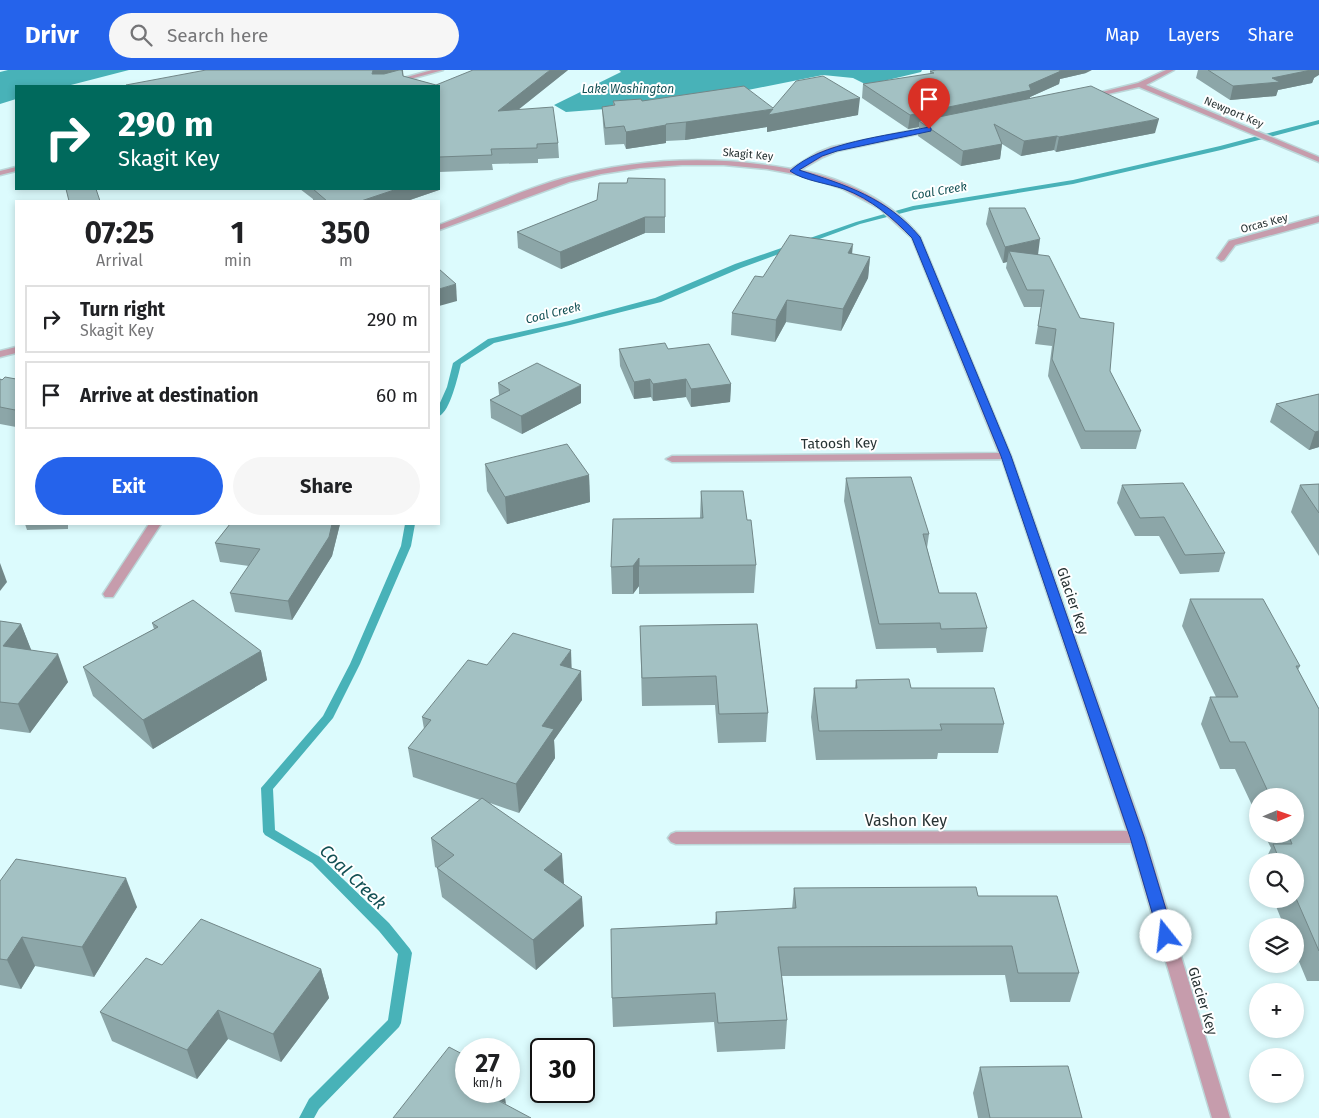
<!DOCTYPE html>
<html lang="en">
<head>
<meta charset="utf-8">
<style>
	:root { --surface:#fff; --page:#f6f6f6; --text:#202124; --muted:#757577; --line:#e0e0e0; --accent:#2563eb }
	body { margin:0; font-family:"Fira Sans",sans-serif; background:var(--page); color:var(--text); height:100vh; display:flex; flex-direction:column; font-size:19px; white-space:nowrap }
	* { box-sizing:border-box; margin:0 }
	p { font-size:16px; color:var(--muted) }
	.icon { flex:none; width:28px; height:28px; fill:none; stroke:currentColor; stroke-width:2; stroke-linecap:round; stroke-linejoin:round }
	.map { position:relative; flex:1; overflow:hidden }
	.panel { position:absolute; left:15px; top:130px; width:425px; height:325px; display:flex; flex-direction:column; background:var(--surface); border-radius:0px; box-shadow:0 2px 8px #0003 }
	.panel>* { flex:none }
	.guide { position:absolute; left:15px; top:15px; width:425px; height:105px; border-radius:0px; box-shadow:0 2px 8px #0003; background:#00695c; color:#fff; overflow:hidden }
	.needle { width:32px; rotate:88deg }
	.buttons { position:absolute; left:1249px; top:718px; display:grid; gap:10px }
	.buttons a { display:grid; place-items:center; width:55px; height:55px; border-radius:50%; background:var(--surface); box-shadow:0 2px 8px #0003; font-size:25px }
	.speed { position:absolute; left:455px; top:968px; display:flex; gap:10px; font-size:25px; font-weight:700; text-align:center }
	.speed>* { display:grid; place-content:center; width:65px; height:65px; border-radius:50%; background:var(--surface); box-shadow:0 2px 8px #0003; line-height:1 }
	.speed small { font-size:12px; font-weight:400 }
	.speed .limit { border:2px solid #111; border-radius:8px; background:#fff; color:#111 }
	.pin { position:absolute; display:grid; place-items:center; width:42px; height:42px; color:#fff; margin:-51px -21px; border-radius:50% 50% 50% 0; rotate:-45deg; box-shadow:0 0 5px #0007 }
	.pin .icon { rotate:45deg }
	.me { position:absolute; width:55px; margin:-28px; rotate:344deg; stroke-linejoin:round; filter:drop-shadow(0 0 4px #0008) }
	.turn { display:flex; align-items:center; gap:18px; height:105px; padding:0 20px; font-size:22px }
	.turn .icon { width:65px; height:65px; stroke-width:2.5 }
	.turn b { display:block; font-size:35px; line-height:42px }
	.eta { display:flex; justify-content:space-evenly; align-items:center; height:85px; text-align:center }
	.eta b { font-size:30px; font-weight:700; line-height:35px }
	.action { display:flex; gap:10px; margin-top:auto; padding:10px 20px }
	.action a { flex:1; height:58px; border-radius:30px; background:var(--accent); color:#fff; font-size:20px; font-weight:700; line-height:58px; text-align:center }
	.action a+a { background:var(--page); color:var(--text) }
	ul { padding:0; list-style:none }
	li { display:flex; align-items:center; gap:15px; height:68px; margin:0 10px 8px; padding:0 10px; border:2px solid var(--line); border-radius:0px }
	li div { flex:1 }
	li b { display:block; font-size:19px }
	li em { font-style:normal }
	header { display:flex; align-items:center; gap:30px; box-sizing:border-box; height:70px; padding:0 25px; background:var(--accent); color:#fff }
	header strong { font-size:24px }
	nav { display:flex; gap:28px; margin-inline-start:auto; font-size:18px }
	.search { width:350px; height:45px; background:var(--page); display:flex; align-items:center; gap:12px; box-sizing:border-box; padding:0 18px; border-radius:28px; color:var(--muted); font-size:19px }
	.map>svg:first-child { display:block }
</style>
</head>
<body>
<header>
<strong>Drivr</strong>
<div class="search"><svg class="icon" aria-label="search" viewBox="0 0 24 24"><circle cx="10" cy="10" r="6"/><path d="M15 15l6 6"/></svg>Search here</div>
<nav><a>Map</a><a>Layers</a><a>Share</a></nav>
</header>
<div class="map">
<svg width="1319" height="1048" viewBox="0 0 1319 1048">
	<rect width="100%" height="100%" fill="#dcfbfd"/>
	<g fill="#48b2b8">
		<path d="M8 0H129L67 16H16V29L0 34V2Z"/>
		<path d="M619 0H922L921 2 867 15 853 8 823 5 683 33 566 42 554 35 621 2Z"/>
	</g>
	<g fill="none" stroke-linecap="round" stroke-linejoin="round">
		<g fill="#48b2b8" fill-rule="evenodd">
			<path d="M1319 50V54L1221 80 1073 114 914 140 860 154 741 198 661 232 570 255 494 273 461 294C458 306 450 342 439 346V335L447 317 453 293 488 269 569 251 655 228 735 194 856 152 913 136 1073 110 1220 76Z"/>
			<path d="M405 454H415L411 476 360 594 333 648 273 719 275 760 320 787 389 853 410 879 412 883 401 953 399 957 319 1039 314 1048H299L309 1029 388 950 398 884 379 861 312 793 265 765 263 762 261 718 323 646 350 594 401 476Z"/>
		</g>
		<defs>
			<g id="minor">
				<path d="M432 0H443L385 16H375Z"/>
				<path d="M1166 0H1174L1146 15 1319 87V92L1139 17 1090 28 1086 26 1138 13Z"/>
				<path d="M933 56 937 58 936 60 837 81 823 87 800 100C845 109 891 131 920 167L1011 386 1145 767 1230 1048H1212L1131 773 676 774 671 772 668 768 671 764 676 762 1127 761 1002 389 672 392 666 389 672 386 999 383 912 168 879 138 841 118 805 106 767 99 724 95H682L640 98 601 104 569 112 439 160V155C480 140 521 120 564 108 638 88 716 85 791 99L817 83 832 77Z"/>
				<path d="M16 97V101L0 105V101Z"/>
				<path d="M1319 146V152L1235 175 1224 190 1221 191 1217 188 1229 171Z"/>
				<path d="M16 277V283L0 287V281Z"/>
				<path d="M149 454H161L113 527H105L103 524Z"/>
			</g>
		</defs>
		<use href="#minor" stroke="#bbd7d9" stroke-width="3"/>
		<use href="#minor" fill="#c69cac" fill-rule="evenodd"/>
	</g>
	<g fill="#8ca6a8">
		<path d="M568 0 518 40 558 73 559 88 538 89V93L492 94 493 100 439 102V16H127L126 15 403 6 436 15Z"/>
		<path d="M1198 0H1319L1314 8 1312 13 1278 20 1276 26 1230 30 1196 8Z"/>
		<path d="M930 1 1086 3 1060 9 1059 14 1030 27V28L1155 63 1056 82 1054 80 1021 86 1002 74 1000 89 961 96 918 66 919 57 908 59 862 28 863 14 930 4Z"/>
		<path d="M613 31H642L773 38 858 45 767 62V57L685 70 666 71V73L626 79 624 74 605 75 603 54 602 37 613 36Z"/>
		<path d="M665 109V163H645L561 199 518 178 517 162 597 130 627 113Z"/>
		<path d="M300 119H439V120L407 131H313V129Z"/>
		<path d="M989 138 1038 185 1080 248 1110 301 1141 361 1136 379H1081L1048 306 1052 276 1035 274 1041 237H1024L1006 198 1007 192 1003 193 986 154Z"/>
		<path d="M852 184 870 187 868 208 841 261 786 252 775 272 731 265 732 243 763 207Z"/>
		<path d="M619 279H668L731 314 730 332 691 337 686 327 653 331 651 327 634 329 620 296Z"/>
		<path d="M0 309H16V357L0 354Z"/>
		<path d="M498 313 581 333 522 364 491 348 490 330 499 325Z"/>
		<path d="M1319 324V377L1309 380 1270 352 1276 334Z"/>
		<path d="M485 394 589 405 590 432 507 454 487 421Z"/>
		<path d="M846 408 929 464 927 478 939 523 987 558 983 582 937 583 936 578 876 579 844 431Z"/>
		<path d="M1319 414V486L1291 442 1300 415Z"/>
		<path d="M1122 415 1225 483 1219 502 1180 504 1159 466H1135L1117 433Z"/>
		<path d="M701 421 747 450 756 495 754 523 639 524V516L633 524H612L611 497 700 448Z"/>
		<path d="M25 454H68V459L27 460Z"/>
		<path d="M230 454H340L332 486 292 550 235 542 230 523 249 496 220 492 215 473Z"/>
		<path d="M1190 529 1300 596 1298 600 1319 639V911H1307L1295 882V856H1284L1273 829H1295V791H1265L1271 778 1264 764H1295V726H1258V748L1235 699H1220L1201 654 1210 627H1216L1182 556Z"/>
		<path d="M0 551 21 554 31 580 68 612 30 663 0 659Z"/>
		<path d="M152 553 261 581 267 610 153 679 93 626 83 597 154 559Z"/>
		<path d="M757 554 768 643 766 672 718 673 715 635 642 636 640 556Z"/>
		<path d="M487 595 572 599 582 630 554 670 555 688 519 743 490 733 564 813V814L584 856 536 900 442 827 437 798 435 797 431 768 480 730 413 707 408 678 424 659 422 647Z"/>
		<path d="M856 610 911 618 1004 654 998 683H938L937 689 816 690 811 647 814 618H855Z"/>
		<path d="M0 811 137 837 94 907 35 896 21 919 0 915Z"/>
		<path d="M794 818 978 826 1079 903 1070 932H1010L1005 905 782 906 787 950 785 979 717 982 714 952 613 957 612 928 715 854 716 842 792 839Z"/>
		<path d="M162 895 321 899 329 928 281 992 228 969 197 1009 112 971 100 942Z"/>
		<path d="M980 997 1082 1048H978L973 1023Z"/>
	</g>
	<g fill="#728788">
		<path d="M373 0H403L404 16 372 4Z"/>
		<path d="M550 0H568L499 55 498 41Z"/>
		<path d="M1054 0H1092L1086 3 1060 9 1059 14 1030 27 1029 34 919 51V57L908 59 910 45 1029 15Z"/>
		<path d="M1310 0H1319V5L1314 8 1312 13 1278 20 1276 26 1230 30 1233 16Z"/>
		<path d="M860 28 858 45 767 62V57L685 70 686 52 773 39Z"/>
		<path d="M1159 49 1155 63 1056 82 1059 67Z"/>
		<path d="M666 55V73L626 79V62Z"/>
		<path d="M1057 66 1054 80 1021 86 1024 71Z"/>
		<path d="M1002 74 1000 89 961 96 963 81Z"/>
		<path d="M439 118V120L407 131H361L397 119Z"/>
		<path d="M645 147V163L561 199 560 182Z"/>
		<path d="M1040 169 1038 185 1009 181 1007 192 1003 193 1005 177Z"/>
		<path d="M853 174 851 195 848 183Z"/>
		<path d="M870 187 868 208 841 261 843 239Z"/>
		<path d="M456 214 457 231 439 236V219Z"/>
		<path d="M787 230 786 252 775 272 776 250Z"/>
		<path d="M650 309 651 327 634 329V312Z"/>
		<path d="M686 309V327L653 331V314Z"/>
		<path d="M731 314 730 332 691 337V319Z"/>
		<path d="M581 315V333L522 364 521 346Z"/>
		<path d="M1319 361V377L1309 380 1315 362Z"/>
		<path d="M589 405 590 432 507 454 505 427Z"/>
		<path d="M332 454H340L332 486 292 550 288 531Z"/>
		<path d="M639 488V516L633 524V496Z"/>
		<path d="M0 493 7 512 0 521Z"/>
		<path d="M21 554 32 582 3 576Z"/>
		<path d="M571 580 572 608 560 595Z"/>
		<path d="M261 581 267 610 153 679 143 650Z"/>
		<path d="M58 584 68 612 30 663 18 634Z"/>
		<path d="M581 601 582 630 554 670 555 688 519 743 516 714 542 656Z"/>
		<path d="M562 784 564 813 546 829 544 800Z"/>
		<path d="M126 808 137 837 94 907 82 877Z"/>
		<path d="M582 827 584 856 536 900 533 870Z"/>
		<path d="M22 867 35 896 21 919 7 890Z"/>
		<path d="M321 899 329 928 281 992 273 964Z"/>
		<path d="M218 940 228 969 197 1009 187 980Z"/>
		<path d="M491 1021H504L506 1034 488 1025Z"/>
	</g>
	<g fill="#a3c1c3" stroke="#728788">
		<path d="M206 0H374H373L372 4H384L399 0H402L403 6 436 15 473 0H550L498 41 553 37 558 73 537 74V78L491 79 492 85 439 87V16H128L126 15Z"/>
		<path d="M937 0H1059L1061 1 1029 15 1031 20 910 45 863 14 934 3 930 1Z"/>
		<path d="M1208 0H1311L1272 8 1280 12 1233 16Z"/>
		<path d="M823 6 860 28 768 45 773 39 686 52 666 54V55L626 62 624 56 605 58 602 37 615 35 613 31 641 29 642 31 744 16 773 38 796 11Z"/>
		<path d="M1091 16 1159 49 1059 67 1057 66 1024 71 994 54 1002 74 963 81 919 51Z"/>
		<path d="M628 108 665 109V147H645L560 182 517 162 597 130 599 113H627Z"/>
		<path d="M66 119H96L100 131H69Z"/>
		<path d="M313 119H397L361 131H327Z"/>
		<path d="M989 138H1025L1040 169 1005 177Z"/>
		<path d="M790 165 853 174 848 183 870 187 843 239 787 230 776 250 732 243 755 206 763 207Z"/>
		<path d="M1009 181 1049 186 1080 248 1114 253 1110 301 1141 361H1085L1052 289 1056 259 1038 256 1044 220H1027Z"/>
		<path d="M439 199 456 214 439 219Z"/>
		<path d="M665 273 668 279 709 274 731 314 691 319 686 309 653 314 650 309 634 312 619 279Z"/>
		<path d="M537 293 581 315 521 346 490 330 510 320 498 313Z"/>
		<path d="M5 307 16 309V338L15 340 0 337V309L2 310Z"/>
		<path d="M1319 324V361L1315 362 1276 334Z"/>
		<path d="M567 374 589 405 505 427 485 394Z"/>
		<path d="M911 407 929 464H923L939 523H976L987 558 941 559 940 553 879 554 846 408Z"/>
		<path d="M1183 413 1225 483 1185 485 1164 447 1140 448 1122 415Z"/>
		<path d="M1319 414V443L1300 415Z"/>
		<path d="M701 421H743L747 450H751L756 495 639 496V488L633 496 611 497 613 449 703 448Z"/>
		<path d="M230 454H332L329 467 288 531 230 523 260 479 215 473Z"/>
		<path d="M1190 529H1263L1300 596H1296L1319 639V881L1295 826V791H1280L1273 774H1292L1288 764H1295V726H1270L1245 672H1230L1210 627H1238Z"/>
		<path d="M193 530 261 581 143 650 83 597 158 557 152 553Z"/>
		<path d="M0 551 21 554 3 576 58 584 18 634 0 632Z"/>
		<path d="M757 554 768 643 719 644 716 606 642 608 640 556Z"/>
		<path d="M513 563 571 580 560 595 581 601 542 656 554 659 516 714 408 678 431 650 422 647 468 590 487 595Z"/>
		<path d="M909 609 911 618H994L1004 654H940L942 660 819 661 814 618H857L856 610Z"/>
		<path d="M482 728 562 784 544 800 582 827 533 870 437 798 454 785 431 768Z"/>
		<path d="M16 789 126 808 82 877 22 867 7 890 0 889V811Z"/>
		<path d="M976 817 978 826H1057L1079 903H1018L1012 876 778 877 787 950 718 953 715 923 612 928 611 859 717 854 716 842 796 838 794 818Z"/>
		<path d="M201 849 321 899 273 964 218 940 187 980 100 942 146 888 162 895Z"/>
		<path d="M449 977 466 986V1021H491L488 1025 531 1048H393Z"/>
		<path d="M1068 996 1082 1048H990L980 997Z"/>
	</g>
	<path fill="#2563eb" stroke="#184099" d="M929 57 931 58V61L837 81 822 86 799 100C846 115 887 128 920 167L1011 386 1144 767 1174 866 1172 870 1166 872 1161 870 1159 866 1130 767 1001 386 912 168C893 148 871 129 844 119 827 113 804 111 790 101 821 72 887 66 929 57Z"/>
	<g text-anchor="middle" stroke-width="4" stroke-linejoin="round" paint-order="stroke">
		<g font-size="11" fill="#273334" stroke="#fff">
			<text transform="translate(1234 42) rotate(23)" y="4">Newport Key</text>
			<text transform="translate(748 84) rotate(5)" y="4">Skagit Key</text>
			<text transform="translate(1264 153) rotate(-15)" y="4">Orcas Key</text>
		</g>
		<g font-size="12" font-style="italic" fill="#125054" stroke="#fff">
			<text x="628" y="23">Lake Washington</text>
			<text transform="translate(939 121) rotate(-10)" y="4">Coal Creek</text>
			<text transform="translate(553 243) rotate(-14)" y="4">Coal Creek</text>
		</g>
		<g font-size="14" fill="#273334" stroke="#fff">
			<text transform="translate(839 373) rotate(-1)" y="5">Tatoosh Key</text>
			<text transform="translate(1073 531) rotate(71)" y="5">Glacier Key</text>
			<text transform="translate(1203 931) rotate(73)" y="5">Glacier Key</text>
		</g>
		<g font-size="16" fill="#273334" stroke="#fff">
			<text x="906" y="756">Vashon Key</text>
		</g>
		<g font-size="18" font-style="italic" fill="#125054" stroke="#fff">
			<text transform="translate(353 807) rotate(44)" y="6">Coal Creek</text>
		</g>
	</g>
</svg>
<div class="buttons">
<a><svg class="needle" viewBox="-14 -14 28 28"><path d="M0-13l5 13h-10z" fill="#e53935"/><path d="M0 13l5-13h-10z" fill="#757577"/></svg></a>
<a><svg class="icon" aria-label="search" viewBox="0 0 24 24"><circle cx="10" cy="10" r="6"/><path d="M15 15l6 6"/></svg></a>
<a><svg class="icon" aria-label="layers" viewBox="0 0 24 24"><path d="M12 4l9 5-9 5-9-5zM3 14l9 5 9-5"/></svg></a>
<a>+</a>
<a>−</a>
</div>
<div class="speed"><div>27<small>km/h</small></div><div class="limit">30</div></div>
<div class="pin" style="left:929px;top:59px;background:#d93025"><svg class="icon" aria-label="arrive" viewBox="0 0 24 24"><path d="M6 21V4h12l-3 4 3 4H6"/></svg></div>
<svg class="me" style="left:1166px;top:866px" viewBox="-20 -20 40 40"><circle r="19" fill="#fff"/><path d="M0-13L10 11 0 6-10 11z" fill="#2563eb"/></svg>
<div class="guide">
<div class="turn"><svg class="icon" aria-label="right" viewBox="0 0 24 24"><path d="M7 20v-9h11M14 6l5 5-5 5"/></svg><div><b>290 m</b>Skagit Key</div></div>
</div>
<section class="panel">
<div class="eta">
<div><b>07:25</b><p>Arrival</p></div>
<div><b>1</b><p>min</p></div>
<div><b>350</b><p>m</p></div>
</div>
<ul>
<li><svg class="icon" aria-label="right" viewBox="0 0 24 24"><path d="M7 20v-9h11M14 6l5 5-5 5"/></svg><div><b>Turn right</b><p>Skagit Key</p></div><em>290 m</em></li>
<li><svg class="icon" aria-label="arrive" viewBox="0 0 24 24"><path d="M6 21V4h12l-3 4 3 4H6"/></svg><div><b>Arrive at destination</b></div><em>60 m</em></li>
</ul>
<div class="action"><a>Exit</a><a>Share</a></div>
</section>
</div>
</body>
</html>
